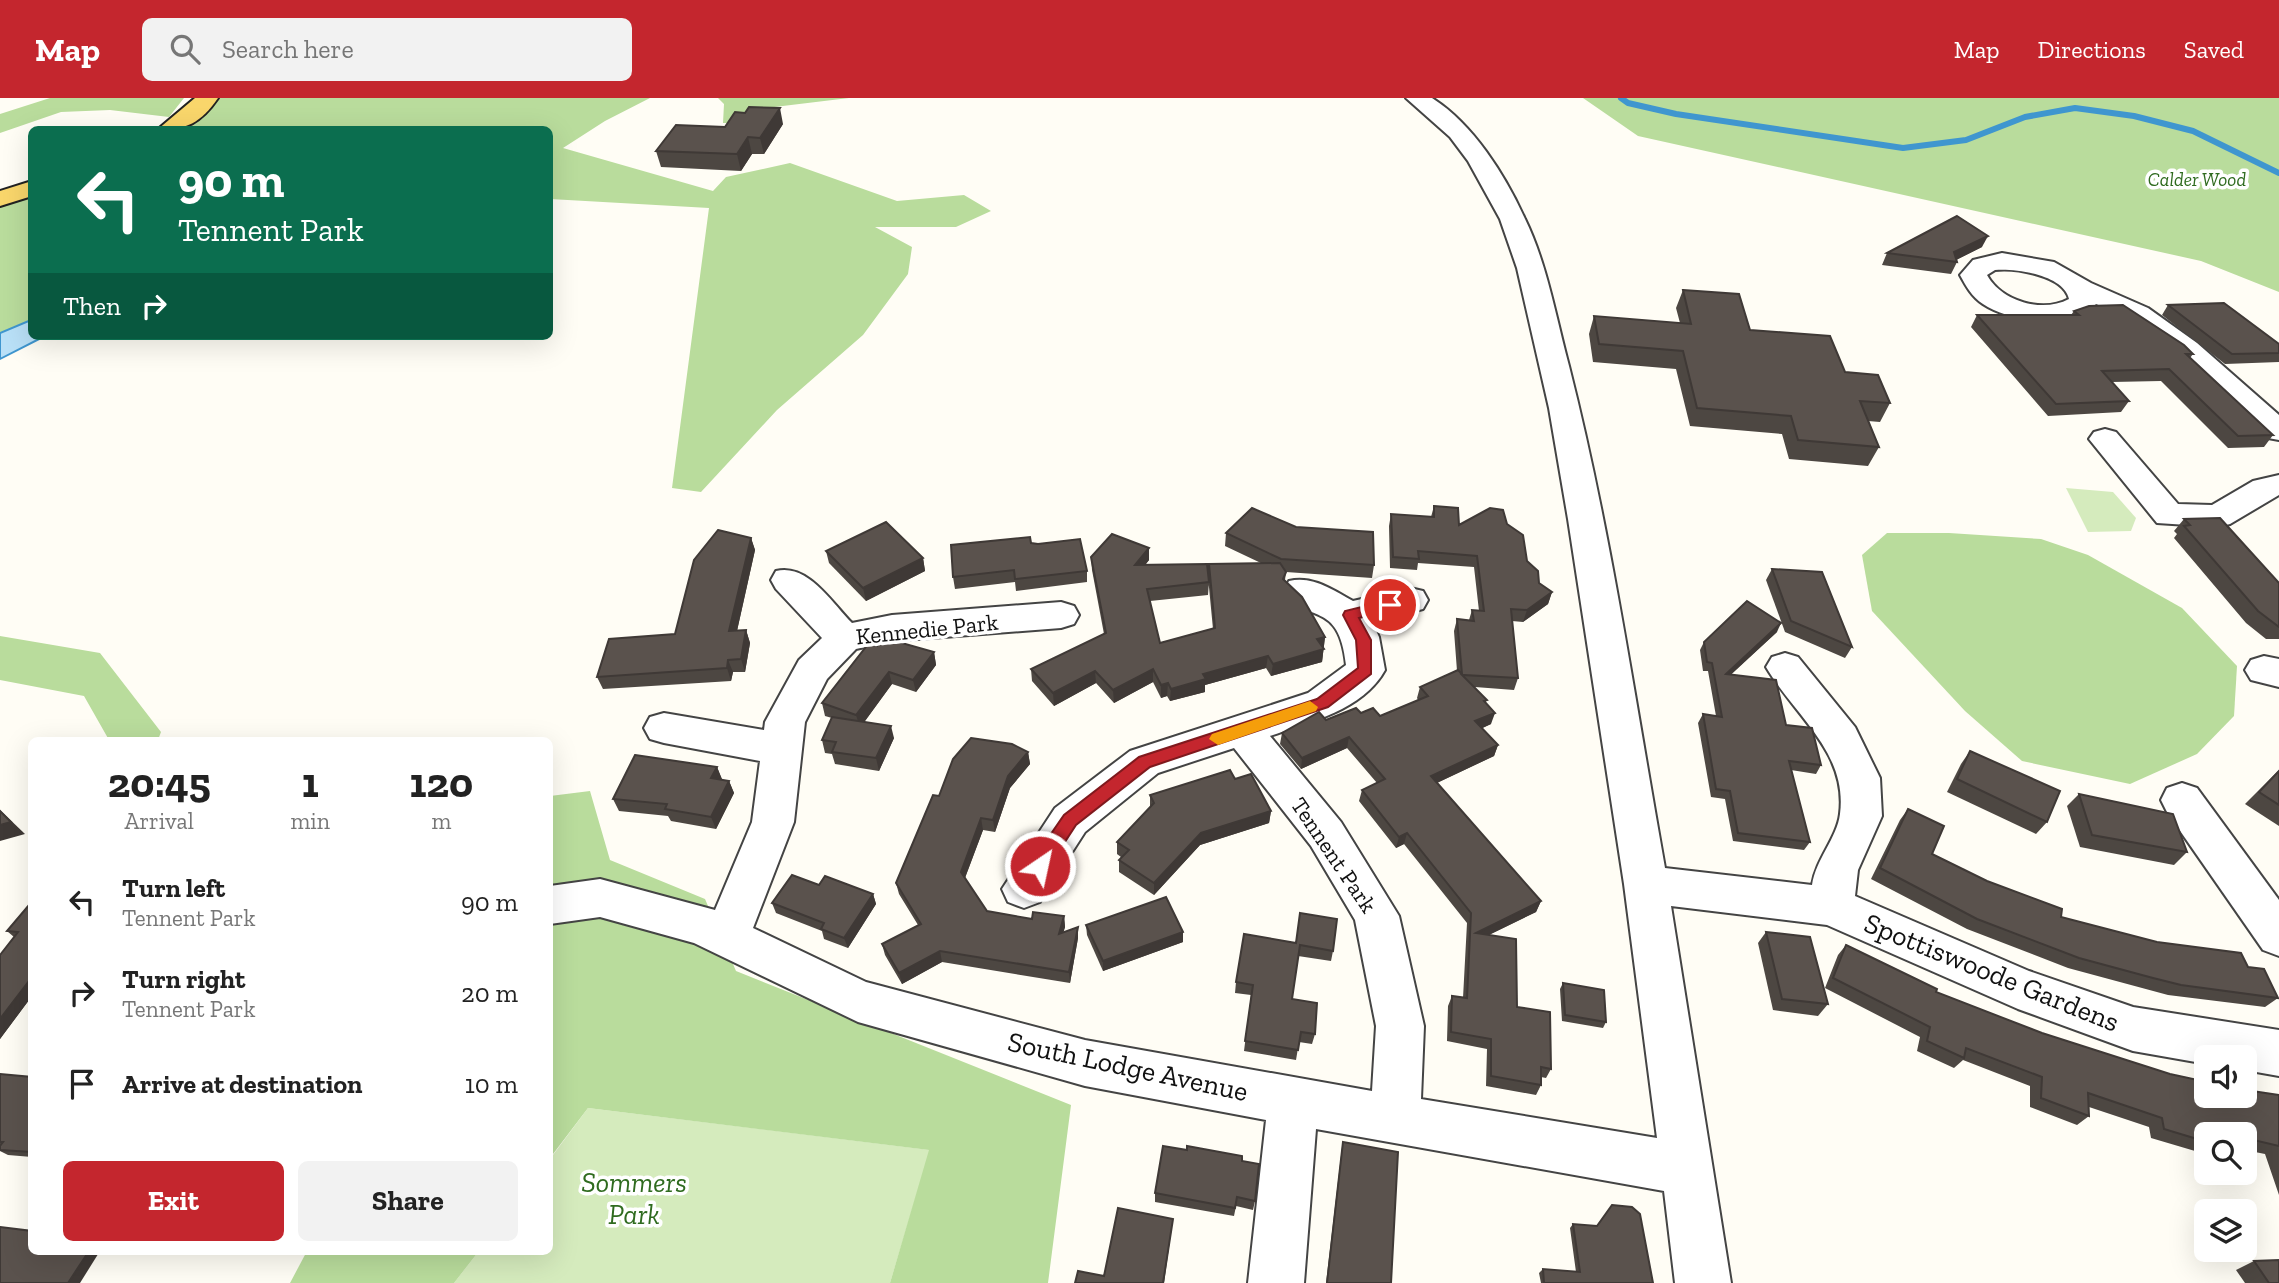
<!DOCTYPE html>
<html lang="en">
<head>
<meta charset="utf-8">
<style>
	:root { --surface:#fff; --page:#f2f2f2; --text:#222; --muted:#767676; --accent:#c4262e }
	body { margin:0; font-family:"Zilla Slab",serif; background:var(--page); color:var(--text); height:100vh; display:flex; flex-direction:column; font-size:26px; white-space:nowrap }
	* { box-sizing:border-box; margin:0 }
	p { font-size:23px; color:var(--muted) }
	.icon { flex:none; width:38px; height:38px; fill:none; stroke:currentColor; stroke-width:2; stroke-linecap:round; stroke-linejoin:round }
	.map { position:relative; flex:1; overflow:hidden }
	.sheet { position:absolute; left:28px; top:639px; width:525px; height:518px; display:flex; flex-direction:column; background:var(--surface); border-radius:10px; box-shadow:0 7px 28px #0002 }
	.sheet>* { flex:none }
	.top-card { position:absolute; left:28px; top:28px; width:525px; height:214px; border-radius:10px; box-shadow:0 7px 28px #0002; background:#0b6e4f; color:#fff; overflow:hidden }
	.buttons { position:absolute; left:2194px; top:947px; display:grid; gap:14px }
	.buttons a { display:grid; place-items:center; width:63px; height:63px; border-radius:10px; background:var(--surface); box-shadow:0 7px 28px #0002; font-size:35px }
	.pin { position:absolute; display:grid; place-items:center; width:60px; height:60px; color:#fff; margin:-30px; border:4px solid #fff; border-radius:50%; box-shadow:0 2px 7px #0007 }
	.me { position:absolute; width:77px; margin:-38px; rotate:34deg; stroke-linejoin:round; filter:drop-shadow(0 0 5px #0008) }
	.turn { display:flex; align-items:center; gap:24px; height:147px; padding:0 35px; font-size:32px }
	.turn .icon { width:91px; height:91px; stroke-width:2.5 }
	.turn b { display:block; font-size:49px; line-height:60px }
	.then { display:flex; align-items:center; height:66px; padding:0 35px; background:#0003; gap:14px; font-size:26px }
	.eta { display:flex; justify-content:space-evenly; align-items:center; height:119px; text-align:center }
	.eta b { font-size:42px; font-weight:800; line-height:49px }
	.cta { display:flex; gap:14px; margin-top:auto; padding:14px 35px }
	.cta a { flex:1; height:80px; border-radius:10px; background:var(--accent); color:#fff; font-size:28px; font-weight:800; line-height:80px; text-align:center }
	.cta a+a { background:var(--page); color:var(--text) }
	ul { padding:0; list-style:none }
	li { display:flex; align-items:center; gap:21px; height:91px; padding:0 35px }
	li div { flex:1 }
	li b { display:block; font-size:26px }
	li em { font-style:normal }
	header { display:flex; align-items:center; gap:42px; box-sizing:border-box; height:98px; padding:0 35px; background:var(--accent); color:#fff }
	header strong { font-size:33px }
	nav { display:flex; gap:38px; margin-inline-start:auto; font-size:24px }
	.search { width:490px; height:63px; background:var(--page); display:flex; align-items:center; gap:18px; box-sizing:border-box; padding:0 24px; border-radius:10px; color:var(--muted); font-size:26px }
	.map>svg:first-child { display:block }
</style>
</head>
<body>
<header>
<strong>Map</strong>
<div class="search"><svg class="icon" aria-label="search" viewBox="0 0 24 24"><circle cx="10" cy="10" r="6"/><path d="M15 15l6 6"/></svg>Search here</div>
<nav><a>Map</a><a>Directions</a><a>Saved</a></nav>
</header>
<div class="map">
<svg width="2279" height="1185" viewBox="0 0 2279 1185">
	<rect width="100%" height="100%" fill="#fffdf5"/>
	<g fill="#d5ebbd">
		<path d="M2066 390 2113 394 2136 420 2131 433 2088 434Z"/>
		<path d="M588 1010 930 1052 890 1185H454L479 1153H550V1061Z"/>
	</g>
	<g fill="#b9dc9c">
		<path d="M50 0H184L169 19 110 12 61 14 0 35V16Z"/>
		<path d="M207 0H650L605 23 563 50 713 93 726 79 790 65 897 103 964 97 991 113 956 129H875L912 149 908 176 863 237 777 312 701 394 672 390 709 110 550 101V32H168Z"/>
		<path d="M718 0H849L757 11 741 25H723L724 6Z"/>
		<path d="M1583 0H2279V194L2201 163 1638 38Z"/>
		<path d="M31 90V222L0 235V101Z"/>
		<path d="M1887 435H1949L2041 441 2088 457 2182 510 2237 568 2234 618 2197 656 2130 686 2022 663 1965 613 1872 513 1862 457Z"/>
		<path d="M0 538 100 555 161 634 158 642H109L84 598 0 582Z"/>
		<path d="M590 693 610 762 705 801 736 873 1071 1007 1048 1185H890L929 1052 588 1010 550 1060V698Z"/>
		<path d="M307 1153H479L454 1185H290Z"/>
	</g>
	<path fill="#b9e0f7" stroke="#3f96cf" stroke-width="2" d="M31 222 32 238H45L0 261V235Z"/>
	<g fill="none" stroke-linecap="round" stroke-linejoin="round">
		<path stroke="#3f96cf" stroke-width="6" d="M1621 0 1628 5 1676 16 1903 50 1966 42 2025 19 2075 10 2134 18 2193 33 2279 75"/>
		<defs>
			<g id="minor">
				<path d="M1406 0H1432C1473 26 1505 77 1525 121 1547 166 1556 220 1569 268 1611 433 1635 603 1665 770L1812 787C1816 761 1837 740 1840 716 1848 654 1794 617 1766 569L1772 559 1785 555 1798 559 1855 629 1880 680 1882 718 1858 772 1855 798 2029 873 2133 909 2279 932V978L2245 972V959H2207V966L2133 953 2018 911 1827 827 1671 808 1731 1185H1675L1664 1093 1316 1031 1304 1185H1248L1266 1022 1085 988 858 924 694 845 600 819 550 826V788L600 781 715 812 752 724 760 663 664 645 650 641 644 630 650 619 664 615 764 632 765 624 799 562 822 540 776 491 771 482 776 473C808 465 832 505 852 525L892 517 1061 504 1074 508 1079 517 1074 526 1061 530 892 543 856 551 827 581 805 624 794 724 753 830 866 884 1085 942 1372 993 1376 928 1355 822 1311 748 1234 650 1158 675 1085 734 1040 804 1024 810 1008 804 1002 791 1055 710 1130 653 1308 595 1346 567C1339 500 1306 528 1284 492L1289 483C1312 477 1333 492 1353 503L1410 490 1423 493 1428 502 1423 511 1372 524 1379 539 1385 572C1363 612 1310 624 1270 638L1341 724 1399 818 1424 928 1421 1001 1657 1040 1624 786 1568 421 1549 310 1517 170 1500 121 1468 63 1450 39Z"/>
				<path d="M2002 155 2054 164 2091 185 2148 210 2197 245 2279 317V342L2268 340 2177 257 2128 222 2101 208 2096 206C2074 234 2010 224 1983 206 1972 199 1966 188 1960 177L1973 162ZM1995 172C2015 170 2064 177 2069 201 2043 215 2002 204 1987 177Z"/>
				<path d="M2105 331 2116 334 2178 406 2212 407 2253 383 2279 377V397L2230 426 2218 429 2157 425 2089 341 2094 334Z"/>
				<path d="M2264 558 2279 561V589L2251 582 2245 572 2251 562Z"/>
				<path d="M2182 685 2197 690 2279 802V858L2263 852 2167 714 2161 702 2167 690Z"/>
			</g>
			<g id="major">
				<path d="M195 0H218C201 25 186 32 157 32Z"/>
				<path d="M32 83V98L0 108V93Z"/>
			</g>
		</defs>
		<use href="#minor" stroke="#444" stroke-width="4"/>
		<use href="#major" stroke="#222" stroke-width="4"/>
		<use href="#minor" fill="#fff" fill-rule="evenodd"/>
		<use href="#major" fill="#f9d66b" fill-rule="evenodd"/>
	</g>
	<g fill="#4d4742">
		<path d="M783 26 764 56H752L741 73 661 69 656 53 725 29Z"/>
		<path d="M1982 149 1956 162 1957 164 1951 176 1882 167 1887 155Z"/>
		<path d="M1683 192 1750 232 1845 274 1890 305 1880 324 1868 323 1879 349 1868 368 1789 361 1782 336 1690 328 1676 271 1593 264 1589 236 1594 218 1680 225 1676 210Z"/>
		<path d="M2168 207 2279 246V264L2225 266 2162 217Z"/>
		<path d="M2074 213 2193 256 2190 260 2273 337 2264 349 2228 350 2161 283 2112 284 2129 303 2121 314 2048 318 1971 229 1977 217H2071Z"/>
		<path d="M1434 408 1459 427 1507 426 1539 485 1552 494 1548 506 1523 524 1512 523 1518 580 1514 592 1475 589 1486 606 1491 626 1482 630 1498 647 1494 658 1437 685 1541 803 1536 814 1489 837 1517 909 1551 971 1546 980 1541 979V987L1536 997 1486 988 1487 951 1447 943 1448 908 1452 898 1463 900 1467 825 1404 746 1396 750 1359 703 1362 692 1377 685 1347 650 1301 671 1280 646 1282 635 1326 622 1361 615 1380 618 1418 602 1417 600 1420 589 1457 573 1454 533 1457 521 1469 522 1472 512 1479 513 1474 469 1418 465 1417 472 1390 470 1389 428 1391 416 1431 419Z"/>
		<path d="M2184 421 2279 485V541H2266L2246 525 2174 440 2177 436 2174 433Z"/>
		<path d="M1226 435 1374 467 1372 480 1286 474 1285 482 1325 539 1322 564 1271 578 1266 570 1205 587V594L1170 603 1167 598 1161 600 1153 584 1114 605 1096 585 1054 608 1032 583 1031 571 1104 536 1092 472 1091 459 1149 450V462L1145 467 1209 484 1208 497 1150 503 1160 545 1213 531 1208 479 1209 466H1263L1225 448Z"/>
		<path d="M751 440 755 452 737 533 746 532 750 545 745 574H733L731 583 603 591 597 579 675 536Z"/>
		<path d="M1031 445 1087 473V484L1016 493 1015 484 955 491 953 479Z"/>
		<path d="M826 453 923 460 925 473 866 503 829 465Z"/>
		<path d="M1772 471 1852 549 1845 560 1785 534 1766 482Z"/>
		<path d="M1777 534 1730 577 1786 627 1821 667 1816 676 1791 672 1810 744 1804 752 1733 743 1725 701 1711 699 1698 625 1703 616 1716 618 1708 573H1703L1700 552 1704 544Z"/>
		<path d="M877 548 934 554 936 567 916 594 892 586 864 624 894 640 879 673 835 666 832 656 825 655 822 642 832 620 825 618 822 605Z"/>
		<path d="M1970 653 2047 724 2036 736 1947 694 1961 666Z"/>
		<path d="M1028 654 1030 666 1010 690 995 734 983 732 965 780 987 813 1032 821 1064 818 1065 829 1063 834 1078 840 1070 885 942 864 902 886 885 857 882 846 918 827 899 796 896 785 939 698Z"/>
		<path d="M717 669 722 682 729 683 734 695 716 731 671 723 668 718 619 713 613 701Z"/>
		<path d="M2279 672V728L2245 706Z"/>
		<path d="M1235 681 1271 713 1269 725 1200 747 1154 797 1119 774V762L1121 759 1117 756V744L1150 710V697Z"/>
		<path d="M2079 696 2187 754 2174 767 2080 749 2067 708Z"/>
		<path d="M1908 711 1932 756 2061 819 2248 869 2278 900 2265 909 2168 897 2068 870 1967 831 1871 781 1900 722Z"/>
		<path d="M819 787 873 796 876 806 848 850 824 841 822 833 776 815 772 805Z"/>
		<path d="M32 807V898L0 941V857L14 839 7 833Z"/>
		<path d="M1300 815 1333 853 1331 863 1298 858 1292 901 1315 936 1312 946 1299 944 1296 962 1244 953 1251 897 1235 895 1236 884 1296 845Z"/>
		<path d="M1086 827 1183 844 1103 873 1087 837Z"/>
		<path d="M1766 834 1828 906 1818 918 1773 912 1758 845Z"/>
		<path d="M1846 847 1936 894 2042 935 2170 976 2263 995 2279 997V1097L2265 1056 2245 1052V1036H2207V1045L2195 1053 2151 1040 2149 1029 2089 1009V1018L2077 1027 2030 1009V988L1963 962 1954 970 1917 953 1920 939 1825 890 1838 857Z"/>
		<path d="M1563 885 1606 924 1603 930 1562 923 1560 891Z"/>
		<path d="M0 976 32 979V1059L8 1057 0 1053Z"/>
		<path d="M1343 1044 1391 1185H1326L1342 1049Z"/>
		<path d="M1242 1063 1255 1103 1253 1112 1236 1108 1234 1118 1155 1104V1095Z"/>
		<path d="M1573 1126 1653 1185H1541L1539 1175 1543 1171 1576 1174 1570 1130Z"/>
		<path d="M2254 1163 2279 1185H2245L2236 1172Z"/>
	</g>
	<g fill="#3f3936">
		<path d="M780 10 783 26 764 56 760 40Z"/>
		<path d="M748 39 752 56 741 73 737 56Z"/>
		<path d="M1988 138 1982 149 1952 164 1954 154Z"/>
		<path d="M751 440 755 452 734 546 729 533Z"/>
		<path d="M1149 450V462L1135 480V467Z"/>
		<path d="M923 460 925 473 866 503 863 490Z"/>
		<path d="M1552 494 1548 506 1523 524 1527 512Z"/>
		<path d="M1781 525 1777 534 1722 585 1726 576Z"/>
		<path d="M746 532 750 545 745 574 741 561Z"/>
		<path d="M1325 539 1322 564 1271 578 1273 566 1317 541Z"/>
		<path d="M934 554 936 567 916 594 913 582Z"/>
		<path d="M1268 558 1266 570 1205 587V594L1170 603 1171 591 1203 576Z"/>
		<path d="M728 562 733 574 731 583 727 570Z"/>
		<path d="M1153 571V584L1114 605 1113 592Z"/>
		<path d="M1095 573 1096 585 1054 608 1053 595Z"/>
		<path d="M889 574 892 586 860 630 856 617Z"/>
		<path d="M1168 585 1167 598 1161 600V587Z"/>
		<path d="M1495 615 1491 626 1472 635 1475 623Z"/>
		<path d="M891 628 894 640 879 673 876 660Z"/>
		<path d="M1349 639 1347 650 1301 671 1302 660Z"/>
		<path d="M1498 647 1494 658 1428 689 1431 678Z"/>
		<path d="M1028 654 1030 666 1010 690 995 734 993 722 1008 678Z"/>
		<path d="M717 669 722 681 716 692 711 680Z"/>
		<path d="M729 683 734 695 716 731 711 719Z"/>
		<path d="M0 712 25 736 0 743Z"/>
		<path d="M1271 713 1269 725 1200 747 1154 797V785L1201 735Z"/>
		<path d="M981 720 983 732 963 785 961 774Z"/>
		<path d="M1407 735 1404 746 1396 750 1399 739Z"/>
		<path d="M873 796 876 806 848 850 844 840Z"/>
		<path d="M1541 803 1536 814 1472 845 1476 835Z"/>
		<path d="M1064 818 1065 829 1060 847 1059 836Z"/>
		<path d="M1078 829V840L1070 885 1069 874Z"/>
		<path d="M1183 834V844L1103 873V863Z"/>
		<path d="M940 853 942 864 902 886 899 875Z"/>
		<path d="M32 879V898L0 941V921Z"/>
		<path d="M1173 1121 1164 1185H1163Z"/>
		<path d="M89 1153H100L80 1185H68Z"/>
	</g>
	<g fill="#5a524d" stroke="#3f3936" stroke-width="2">
		<path d="M749 9 780 10 760 40 748 39 737 56 656 53 676 27 725 29 735 14 745 15Z"/>
		<path d="M1957 118 1988 138 1954 154 1957 164 1887 155Z"/>
		<path d="M1683 192 1739 196 1750 232 1830 238 1845 274 1878 277 1890 305 1860 303 1879 349 1798 342 1791 318 1697 310 1683 253 1599 246 1594 218 1691 226Z"/>
		<path d="M2224 205 2279 246V255L2232 256 2168 207Z"/>
		<path d="M2123 207 2184 247 2193 256H2186L2273 337 2238 338 2169 271 2102 273 2129 303 2056 306 1977 217H2079L2074 213 2089 208Z"/>
		<path d="M1434 408 1458 410 1459 427 1490 410 1503 412 1507 426 1523 437 1527 463 1538 473 1539 485 1552 494 1527 512 1511 511 1518 580 1462 577 1487 602 1484 603 1495 615 1475 623 1498 647 1431 678 1541 803 1476 835 1516 841 1517 909 1550 914 1551 971 1541 969V987L1491 978V941L1451 934 1452 898 1467 900 1471 815 1407 735 1399 739 1362 692 1385 681 1349 639 1302 660 1282 635 1319 614 1326 622 1356 610 1361 615 1373 610 1380 618 1428 598 1420 589 1458 572 1462 576 1457 521 1474 523 1472 512 1484 513 1477 458 1418 453 1419 461 1393 459 1391 416 1434 419Z"/>
		<path d="M1252 410 1296 429 1373 434 1374 467 1281 461 1226 435Z"/>
		<path d="M2220 420 2279 485V529L2258 513 2184 428 2190 427 2184 421Z"/>
		<path d="M886 424 923 460 863 490 826 453Z"/>
		<path d="M718 432 751 440 729 533 746 532 741 561 728 562 727 570 597 579 609 541 675 536 694 462Z"/>
		<path d="M1112 436 1149 450 1135 467 1207 466 1209 484 1147 491 1160 545 1215 530 1209 466 1280 465 1286 474 1283 481 1302 499 1325 539 1317 541 1324 551 1273 566 1268 558 1203 576 1206 581 1171 591 1168 585 1161 587 1153 571 1113 592 1095 573 1053 595 1031 571 1106 535 1091 459Z"/>
		<path d="M1030 439 1031 445 1038 446 1080 441 1087 473 1015 481 1014 472 953 479 951 447Z"/>
		<path d="M1772 471 1822 474 1852 549 1791 523Z"/>
		<path d="M1747 503 1781 525 1726 576 1776 582 1786 627 1812 630 1821 667 1789 663 1810 744 1738 735 1730 693 1716 691 1703 616 1722 619 1712 565 1707 564 1704 544Z"/>
		<path d="M884 540 934 554 913 582 889 574 856 617 822 605 869 545 877 548Z"/>
		<path d="M832 619 891 628 876 660 832 654 836 644 822 642Z"/>
		<path d="M971 640 1012 646 1028 654 1008 678 993 722 981 720 961 774 987 813 1032 821 1033 814 1064 818 1059 836 1078 829 1069 874 940 853 899 875 882 846 921 826 896 785 933 697 939 698 953 661Z"/>
		<path d="M1970 653 2060 693 2047 724 1957 681Z"/>
		<path d="M635 657 717 669 711 680 729 683 711 719 665 711 667 706 613 701Z"/>
		<path d="M1230 672 1235 681 1251 676 1271 713 1201 735 1154 785 1119 762 1129 752 1117 744 1154 705 1150 697Z"/>
		<path d="M2279 673V707L2259 694Z"/>
		<path d="M2079 696 2173 716 2187 754 2092 737Z"/>
		<path d="M1908 711 1944 728 1932 756 1987 783 2062 811 2061 819 2157 844 2241 855 2248 869 2264 871 2278 900 2181 887 2153 880 2079 860 1977 821 1880 770Z"/>
		<path d="M0 713 11 724 0 727Z"/>
		<path d="M792 777 819 787 825 778 873 796 844 840 821 831 824 825 772 805Z"/>
		<path d="M1166 799 1183 834 1103 863 1086 827Z"/>
		<path d="M29 807H32V879L0 921V857L18 834 7 833Z"/>
		<path d="M1300 815 1337 821 1333 853 1300 847 1292 901 1317 905 1315 936 1301 934 1298 952 1245 943 1253 887 1236 884 1244 836 1296 845Z"/>
		<path d="M1766 834 1810 839 1828 906 1782 901Z"/>
		<path d="M1846 847 1937 891 1936 894 2042 935 2170 976 2207 984V998H2245V992L2279 997V1048L2245 1040V1036H2228L2206 1031 2207 1044 2164 1031 2162 1020 2088 995 2089 1018 2041 1000 2042 979 1966 950 1964 960 1927 943 1930 929 1833 880Z"/>
		<path d="M1563 885 1604 892 1606 924 1565 917Z"/>
		<path d="M0 976 32 979V1054L0 1052V1048L3 1044H0Z"/>
		<path d="M1343 1044 1398 1054 1391 1185H1327Z"/>
		<path d="M1163 1048 1187 1052V1048L1242 1058V1063L1259 1066 1255 1103 1237 1099 1235 1110 1155 1095Z"/>
		<path d="M1612 1107 1632 1109 1640 1116 1653 1185H1544L1543 1171 1580 1174 1573 1126 1597 1128Z"/>
		<path d="M1118 1110 1173 1121 1163 1185H1075L1078 1173 1104 1178Z"/>
		<path d="M0 1129 32 1133V1153H89L68 1185H0Z"/>
		<path d="M2279 1162V1185H2269L2254 1163Z"/>
	</g>
	<path fill="#c4262e" stroke="#7f191e" stroke-width="2" d="M1390 502 1395 503V511L1359 520 1371 542V576L1328 609 1150 669 1076 727 1046 773H1033L1031 768 1033 762 1064 717 1139 659 1317 601 1358 570 1356 542 1343 517 1345 513Z"/>
	<path fill="#f59e0b" d="M1310 603 1318 609 1316 613 1218 647 1209 641 1212 636Z"/>
	<g text-anchor="middle" stroke-width="7" stroke-linejoin="round" paint-order="stroke">
		<g font-size="19" font-style="italic" fill="#2f6b1f" stroke="#fff">
			<text x="2197" y="88">Calder Wood</text>
		</g>
		<g font-size="23" fill="#111" stroke="#fff">
			<text transform="translate(927 531) rotate(-6)" y="8">Kennedie Park</text>
			<text transform="translate(1334 757) rotate(56)" y="8">Tennent Park</text>
		</g>
		<g font-size="28" fill="#111" stroke="#fff">
			<text transform="translate(1992 874) rotate(22)" y="10">Spottiswoode Gardens</text>
			<text transform="translate(1128 968) rotate(12)" y="10">South Lodge Avenue</text>
		</g>
		<g font-size="28" font-style="italic" fill="#2f6b1f" stroke="#fff">
			<text x="634" y="1094">Sommers<tspan x="634" dy="32">Park</tspan></text>
		</g>
	</g>
</svg>
<div class="buttons">
<a><svg class="icon" aria-label="sound" viewBox="0 0 24 24"><path d="M4 9h4l5-4v14l-5-4H4zM17 9q2 3 0 6"/></svg></a>
<a><svg class="icon" aria-label="search" viewBox="0 0 24 24"><circle cx="10" cy="10" r="6"/><path d="M15 15l6 6"/></svg></a>
<a><svg class="icon" aria-label="layers" viewBox="0 0 24 24"><path d="M12 4l9 5-9 5-9-5zM3 14l9 5 9-5"/></svg></a>
</div>
<div class="pin" style="left:1390px;top:507px;background:#d93025"><svg class="icon" aria-label="arrive" viewBox="0 0 24 24"><path d="M6 21V4h12l-3 4 3 4H6"/></svg></div>
<svg class="me" style="left:1040px;top:768px" viewBox="-20 -20 40 40"><circle r="17" fill="#c4262e" stroke="#fff" stroke-width="3"/><path d="M0-11L8 9 0 5-8 9z" fill="#fff"/></svg>
<div class="top-card">
<div class="turn"><svg class="icon" aria-label="left" viewBox="0 0 24 24"><path d="M17 20v-9H6M10 6l-5 5 5 5"/></svg><div><b>90 m</b>Tennent Park</div></div>
<div class="then">Then<svg class="icon" aria-label="right" viewBox="0 0 24 24"><path d="M7 20v-9h11M14 6l5 5-5 5"/></svg></div>
</div>
<section class="sheet">
<div class="eta">
<div><b>20:45</b><p>Arrival</p></div>
<div><b>1</b><p>min</p></div>
<div><b>120</b><p>m</p></div>
</div>
<ul>
<li><svg class="icon" aria-label="left" viewBox="0 0 24 24"><path d="M17 20v-9H6M10 6l-5 5 5 5"/></svg><div><b>Turn left</b><p>Tennent Park</p></div><em>90 m</em></li>
<li><svg class="icon" aria-label="right" viewBox="0 0 24 24"><path d="M7 20v-9h11M14 6l5 5-5 5"/></svg><div><b>Turn right</b><p>Tennent Park</p></div><em>20 m</em></li>
<li><svg class="icon" aria-label="arrive" viewBox="0 0 24 24"><path d="M6 21V4h12l-3 4 3 4H6"/></svg><div><b>Arrive at destination</b></div><em>10 m</em></li>
</ul>
<div class="cta"><a>Exit</a><a>Share</a></div>
</section>
</div>
</body>
</html>
